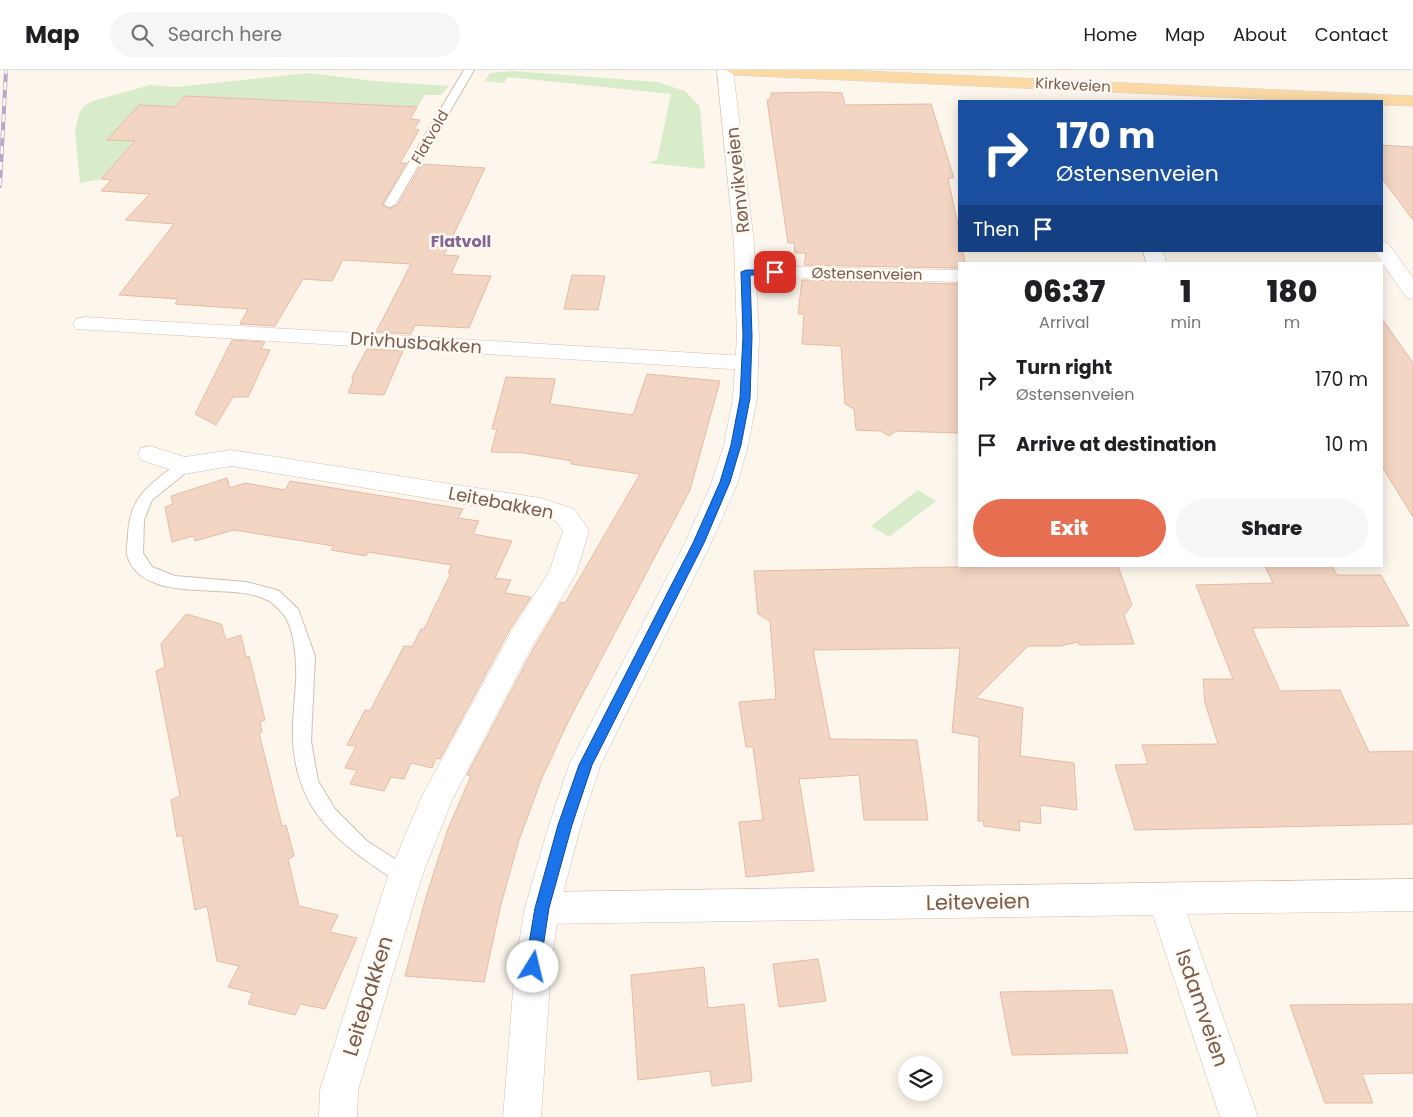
<!DOCTYPE html>
<html lang="en">
<head>
<meta charset="utf-8">
<style>
	:root { --surface:#fff; --page:#f6f6f6; --text:#202124; --muted:#757577; --line:#e0e0e0; --accent:#e76f51 }
	body { margin:0; font-family:Poppins,sans-serif; background:var(--page); color:var(--text); height:100vh; display:flex; flex-direction:column; font-size:19px; white-space:nowrap }
	* { box-sizing:border-box; margin:0 }
	p { font-size:16px; color:var(--muted) }
	.icon { flex:none; width:28px; height:28px; fill:none; stroke:currentColor; stroke-width:2; stroke-linecap:round; stroke-linejoin:round }
	.map { position:relative; flex:1; overflow:hidden }
	.details { position:absolute; left:958px; top:192px; width:425px; height:305px; display:flex; flex-direction:column; background:var(--surface); border-radius:0px; box-shadow:0 2px 12px #0003 }
	.details>* { flex:none }
	.hud { position:absolute; left:958px; top:30px; width:425px; height:152px; border-radius:0px; box-shadow:0 2px 12px #0003; background:#1a4fa0; color:#fff; overflow:hidden }
	.controls { position:absolute; left:898px; top:986px; display:grid; gap:10px }
	.controls a { display:grid; place-items:center; width:45px; height:45px; border-radius:50%; background:var(--surface); box-shadow:0 2px 12px #0003; font-size:25px }
	.pin { position:absolute; display:grid; place-items:center; width:42px; height:42px; color:#fff; margin:-21px; border-radius:10px; box-shadow:0 2px 8px #0006 }
	.me { position:absolute; width:55px; margin:-28px; rotate:9deg; stroke-linejoin:round; filter:drop-shadow(0 0 4px #0008) }
	.turn { display:flex; align-items:center; gap:18px; height:105px; padding:0 15px; font-size:22px }
	.turn .icon { width:65px; height:65px; stroke-width:2.5 }
	.turn b { display:block; font-size:35px; line-height:42px }
	.then { display:flex; align-items:center; height:48px; padding:0 15px; background:#0003; gap:10px; font-size:19px }
	.eta { display:flex; justify-content:space-evenly; align-items:center; height:85px; text-align:center }
	.eta b { font-size:30px; font-weight:800; line-height:35px }
	.primary-button { display:flex; gap:10px; margin-top:auto; padding:10px 15px }
	.primary-button a { flex:1; height:58px; border-radius:30px; background:var(--accent); color:#fff; font-size:20px; font-weight:800; line-height:58px; text-align:center }
	.primary-button a+a { background:var(--page); color:var(--text) }
	ul { padding:0; list-style:none }
	li { display:flex; align-items:center; gap:15px; height:65px; padding:0 15px }
	li div { flex:1 }
	li b { display:block; font-size:19px }
	li em { font-style:normal }
	header { display:flex; align-items:center; gap:30px; box-sizing:border-box; height:70px; padding:0 25px; background:var(--surface); border-bottom:1px solid var(--line) }
	header strong { font-size:24px }
	nav { display:flex; gap:28px; margin-inline-start:auto; font-size:18px }
	.search { width:350px; height:45px; background:var(--page); display:flex; align-items:center; gap:12px; box-sizing:border-box; padding:0 18px; border-radius:28px; color:var(--muted); font-size:19px }
	.map>svg:first-child { display:block }
</style>
</head>
<body>
<header>
<strong>Map</strong>
<div class="search"><svg class="icon" aria-label="search" viewBox="0 0 24 24"><circle cx="10" cy="10" r="6"/><path d="M15 15l6 6"/></svg>Search here</div>
<nav><a>Home</a><a>Map</a><a>About</a><a>Contact</a></nav>
</header>
<div class="map">
<svg width="1413" height="1047" viewBox="0 0 1413 1047">
	<rect width="100%" height="100%" fill="#fdf6ec"/>
	<g fill="#d8ecc9">
		<path d="M514 1 657 12 685 21 700 37 705 99 648 93 657 90 671 24 508 7 504 13 485 11 490 3Z"/>
		<path d="M309 3 374 11 449 16 441 25H425L417 37 185 26 175 37H166L101 109 80 113 75 61 79 44 84 36 93 31 150 15 177 17Z"/>
		<path d="M918 420 936 431 889 467 871 456Z"/>
	</g>
	<g fill="#f3d5c3" stroke="#e6bba3">
		<path d="M823 22 842 23 845 35 931 34 954 108H948L959 160V181H963L965 194H959V198L804 195 806 183H795L794 173H788L767 30 771 29V23Z"/>
		<path d="M185 26 417 37 410 49 420 50 414 59 419 60 400 93H406L382 134 390 139 398 135 422 94 485 98 444 185 459 186 451 204 491 206 469 258 415 255 411 264 376 262 411 194 343 190 332 211 303 209 275 256 240 254 248 239 175 234 178 229 119 225 174 154 125 150 150 124 101 121 111 110 101 109 135 71 107 70 139 35 175 37Z"/>
		<path d="M1381 75 1413 77V150L1381 107Z"/>
		<path d="M572 205 605 206 598 240 564 239Z"/>
		<path d="M802 210 959 214V363L896 361 889 366 881 361 856 360 854 339 845 334 841 276 802 274 804 244H798Z"/>
		<path d="M1381 247 1413 293V447L1381 395Z"/>
		<path d="M232 270 265 272 261 279 270 280 248 327H233L216 355 195 344Z"/>
		<path d="M367 279 403 281 384 325 348 323 353 311 352 307Z"/>
		<path d="M647 304 720 311 690 420 568 652 541 710 519 770 501 834 484 912 405 906 426 827 448 759 471 706 467 705 535 576 561 532 565 533 640 404 571 394 572 391 524 383 491 382 497 359H492L506 307 555 309 550 334 633 345Z"/>
		<path d="M227 408 230 418 245 413 285 420 290 411 463 439 458 448 479 451 473 464 512 471 495 508 511 510 505 523 531 527 510 559 440 689 436 688 432 698 411 693 404 709 391 707 384 721 350 714 357 700 345 698 356 676 347 675 365 640 370 641 404 576 412 577 421 559H424L451 503H448L452 495 368 482 366 486 331 480 334 476 234 460 195 471 193 466 172 472 165 437 173 434 171 426Z"/>
		<path d="M1004 496H1118L1132 535 1124 545 1134 574 1079 575 1078 572 1060 576H1028L976 628 1023 638 1020 686 1074 693 1077 740 1040 735 1041 754 1019 751 1020 761 984 756 983 751H978L979 667 952 662 960 578 813 580 830 669 917 670 928 750H864L859 705 799 709 814 801 746 807 739 752 763 750 753 677H746L739 632 776 629 770 551 758 544 754 501Z"/>
		<path d="M1265 496H1332L1337 505H1381L1409 556 1252 558 1280 621 1340 620 1369 682 1413 681V754L1135 760 1115 695 1148 694 1142 675 1218 674 1205 633 1203 609H1233L1196 515 1273 513Z"/>
		<path d="M186 544 221 554 226 570 241 565 246 587 249 586 265 650 260 652 262 662 259 663 282 756 286 755 294 786 288 789 299 836 338 845 330 862 357 868 325 939 300 934 295 945 248 934 253 923 228 917 239 896 217 891 207 836 195 840 182 765 177 767 171 730 180 726 156 601 165 597 161 574Z"/>
		<path d="M818 889 826 931 779 937 773 894Z"/>
		<path d="M704 897 708 938 744 934 752 1011 712 1016 710 1001 638 1010 631 905Z"/>
		<path d="M1112 920 1128 983 1012 985 1000 922Z"/>
		<path d="M1413 934V1003L1362 1004 1373 1033H1325L1290 935Z"/>
	</g>
	<g fill="none" stroke-linecap="round" stroke-linejoin="round">
		<defs>
			<g id="lane">
				<path d="M464 0H474L396 134 390 137 386 136 384 134Z"/>
				<path d="M184 391 189 392 191 396 189 400 152 430 144 450 143 483 152 497 175 506 246 512 273 519 279 521 298 539 315 586 311 671 318 711 335 739 367 771 412 800 415 806 412 812 405 815 398 812C342 776 297 744 293 671 292 651 295 630 296 611 297 593 295 560 284 545 280 541 273 532 267 530 230 510 143 537 127 485 126 479 128 471 128 466 129 426 150 415 179 392Z"/>
			</g>
			<g id="street">
				<path d="M1381 171 1388 173 1413 208V229L1406 227 1374 181H1381Z"/>
				<path d="M1143 181H1163L1167 194H1147Z"/>
				<path d="M746 196 959 200V212L739 206 736 202 739 198Z"/>
				<path d="M84 247 747 286 755 288 758 293 755 298 747 300 76 259 73 254 76 249Z"/>
				<path d="M150 376 185 387 231 380 540 428 574 439 589 460 576 504 533 575 452 730 422 806 358 1020 357 1047H319L320 1020 388 806 422 726 512 560 549 502 563 461 556 451 538 446 231 396 184 404 141 390 138 384 141 378Z"/>
				<path d="M1413 809V841L1187 844 1258 1047H1220L1153 845 542 854 530 849 525 838 530 827 542 822Z"/>
			</g>
			<path id="secondary" d="M717 0H733L754 173 759 267 757 328 748 375 738 412 711 473 600 696 581 755 559 838 551 897 541 1047H503L515 897 525 838 549 755 569 695 685 473 712 412 724 375 733 328 737 267 734 173Z"/>
			<path id="primary" d="M726 0H843L1413 26V36L1381 35V31H1307L734 5Z"/>
		</defs>
		<use href="#lane" stroke="#d1beb0" stroke-width="2"/>
		<use href="#street" stroke="#d1beb0" stroke-width="1"/>
		<use href="#secondary" stroke="#d6c0b0" stroke-width="1"/>
		<use href="#primary" stroke="#dad1cd" stroke-width="1"/>
		<use href="#lane" fill="#fff" fill-rule="evenodd"/>
		<use href="#street" fill="#fff" fill-rule="evenodd"/>
		<use href="#secondary" fill="#fff" fill-rule="evenodd"/>
		<use href="#primary" fill="#fbd9a5" fill-rule="evenodd"/>
		<defs>
			<path id="rail" d="M0 116 6 0"/>
		</defs>
		<use href="#rail" stroke="#b9a8c9" stroke-width="4"/>
		<use href="#rail" stroke="#fffaf3" stroke-width="2.5" stroke-dasharray="8" stroke-linecap="butt"/>
	</g>
	<path fill="#1a73e8" stroke="#114b97" d="M746 200H775L779 202 775 205H750L752 266 750 328 741 375 730 412 704 473 592 695 572 755 549 838 540 897 538 902 533 904 528 902 525 897 535 838 558 755 579 695 693 473 720 412 731 375 740 328 743 266 741 202Z"/>
	<g text-anchor="middle" stroke-width="5" stroke-linejoin="round" paint-order="stroke">
		<g font-size="15" fill="#7a5c4d" stroke="#fffaf3">
			<text transform="translate(1073 15) rotate(3)" y="5">Kirkeveien</text>
			<text transform="translate(430 67) rotate(-60)" y="5">Flatvold</text>
			<text transform="translate(867 204) rotate(1)" y="5">Østensenveien</text>
		</g>
		<g font-size="16" font-weight="bold" fill="#846695" stroke="#fffaf3">
			<text x="461" y="177">Flatvoll</text>
		</g>
		<g font-size="18" fill="#7a5c4d" stroke="#fffaf3">
			<text transform="translate(738 110) rotate(-96)" y="6">Rønvikveien</text>
			<text transform="translate(416 273) rotate(4)" y="6">Drivhusbakken</text>
			<text transform="translate(501 433) rotate(11)" y="6">Leitebakken</text>
		</g>
		<g font-size="21" fill="#7a5c4d" stroke="#fffaf3">
			<text transform="translate(978 832) rotate(-1)" y="7">Leiteveien</text>
			<text transform="translate(368 926) rotate(-73)" y="7">Leitebakken</text>
			<text transform="translate(1202 938) rotate(71)" y="7">Isdamveien</text>
		</g>
	</g>
</svg>
<div class="controls">
<a><svg class="icon" aria-label="layers" viewBox="0 0 24 24"><path d="M12 4l9 5-9 5-9-5zM3 14l9 5 9-5"/></svg></a>
</div>
<div class="pin" style="left:775px;top:202px;background:#d93025"><svg class="icon" aria-label="arrive" viewBox="0 0 24 24"><path d="M6 21V4h12l-3 4 3 4H6"/></svg></div>
<svg class="me" style="left:533px;top:897px" viewBox="-20 -20 40 40"><circle r="19" fill="#fff"/><path d="M0-13L10 11 0 6-10 11z" fill="#1a73e8"/></svg>
<div class="hud">
<div class="turn"><svg class="icon" aria-label="right" viewBox="0 0 24 24"><path d="M7 20v-9h11M14 6l5 5-5 5"/></svg><div><b>170 m</b>Østensenveien</div></div>
<div class="then">Then<svg class="icon" aria-label="arrive" viewBox="0 0 24 24"><path d="M6 21V4h12l-3 4 3 4H6"/></svg></div>
</div>
<section class="details">
<div class="eta">
<div><b>06:37</b><p>Arrival</p></div>
<div><b>1</b><p>min</p></div>
<div><b>180</b><p>m</p></div>
</div>
<ul>
<li><svg class="icon" aria-label="right" viewBox="0 0 24 24"><path d="M7 20v-9h11M14 6l5 5-5 5"/></svg><div><b>Turn right</b><p>Østensenveien</p></div><em>170 m</em></li>
<li><svg class="icon" aria-label="arrive" viewBox="0 0 24 24"><path d="M6 21V4h12l-3 4 3 4H6"/></svg><div><b>Arrive at destination</b></div><em>10 m</em></li>
</ul>
<div class="primary-button"><a>Exit</a><a>Share</a></div>
</section>
</div>
</body>
</html>
